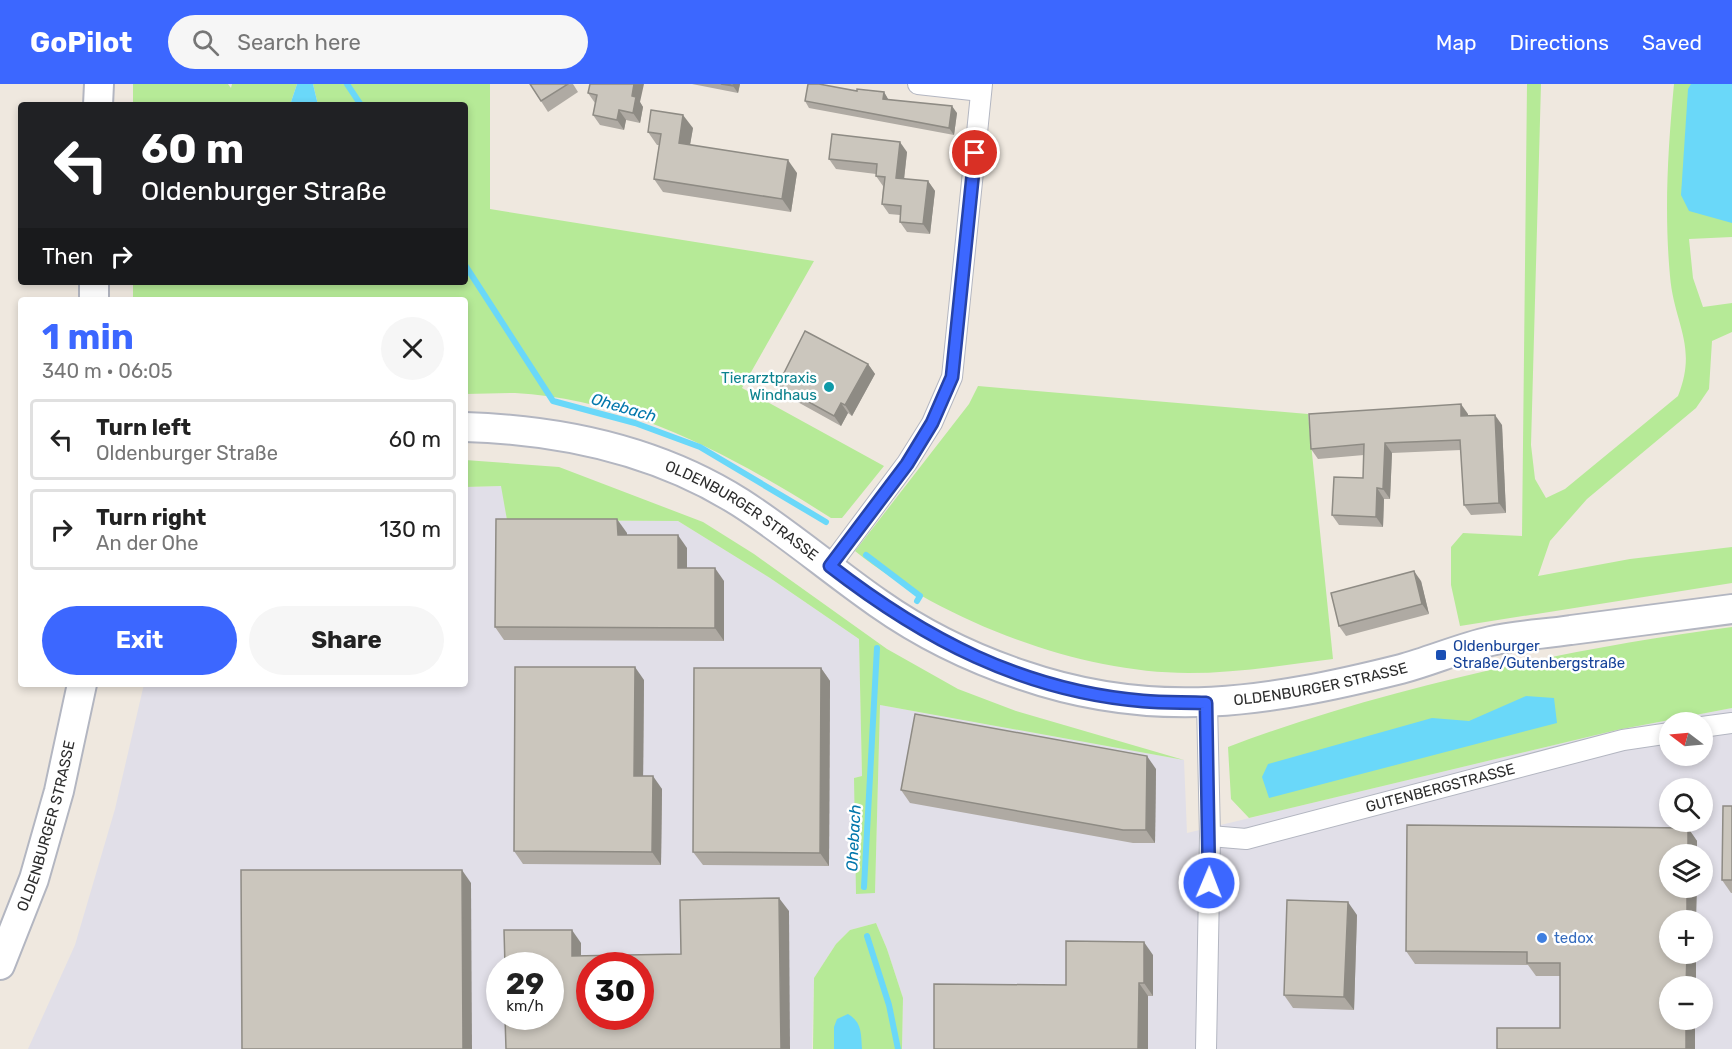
<!DOCTYPE html>
<html lang="en">
<head>
<meta charset="utf-8">
<style>
	:root { --surface:#fff; --page:#f6f6f6; --text:#222; --muted:#767676; --line:#e0e0e0; --accent:#3c67ff }
	body { margin:0; font-family:Rubik,sans-serif; background:var(--page); color:var(--text); height:100vh; display:flex; flex-direction:column; font-size:22px; white-space:nowrap }
	* { box-sizing:border-box; margin:0 }
	p { font-size:20px; color:var(--muted) }
	.icon { flex:none; width:33px; height:33px; fill:none; stroke:currentColor; stroke-width:2; stroke-linecap:round; stroke-linejoin:round }
	.map { position:relative; flex:1; overflow:hidden }
	.side { position:absolute; left:18px; top:213px; width:450px; height:390px; display:flex; flex-direction:column; background:var(--surface); border-radius:6px; box-shadow:0 3px 9px #0003 }
	.side>* { flex:none }
	.guide { position:absolute; left:18px; top:18px; width:450px; height:183px; border-radius:6px; box-shadow:0 3px 9px #0003; background:#202124; color:#fff; overflow:hidden }
	.needle { width:39px; rotate:286deg }
	.controls { position:absolute; left:1659px; top:628px; display:grid; gap:12px }
	.controls a { display:grid; place-items:center; width:54px; height:54px; border-radius:50%; background:var(--surface); box-shadow:0 3px 9px #0003; font-size:30px }
	.speed { position:absolute; left:486px; top:868px; display:flex; gap:12px; font-size:30px; font-weight:700; text-align:center }
	.speed>* { display:grid; place-content:center; width:78px; height:78px; border-radius:50%; background:var(--surface); box-shadow:0 3px 9px #0003; line-height:1 }
	.speed small { font-size:15px; font-weight:400 }
	.speed .limit { border:9px solid #d22; background:#fff; color:#111 }
	.pin { position:absolute; display:grid; place-items:center; width:51px; height:51px; color:#fff; margin:-26px; border:3px solid #fff; border-radius:50%; box-shadow:0 2px 6px #0007 }
	.me { position:absolute; width:66px; margin:-33px; rotate:1deg; stroke-linejoin:round; filter:drop-shadow(0 0 4px #0008) }
	.turn { display:flex; align-items:center; gap:21px; height:126px; padding:0 24px; font-size:27px }
	.turn .icon { width:78px; height:78px; stroke-width:2.5 }
	.turn b { display:block; font-size:42px; line-height:51px }
	.then { display:flex; align-items:center; height:57px; padding:0 24px; background:#0003; gap:12px; font-size:22px }
	.round { display:grid; place-items:center; flex:none; width:63px; height:63px; border-radius:32px; background:var(--page) }
	.headline { display:flex; align-items:center; justify-content:space-between; height:102px; padding:0 24px }
	h1 { font-size:36px; font-weight:700; line-height:45px; color:var(--accent) }
	.cta { display:flex; gap:12px; margin-top:auto; padding:12px 24px }
	.cta a { flex:1; height:69px; border-radius:36px; background:var(--accent); color:#fff; font-size:24px; font-weight:700; line-height:69px; text-align:center }
	.cta a+a { background:var(--page); color:var(--text) }
	ul { padding:0; list-style:none }
	li { display:flex; align-items:center; gap:18px; height:81px; margin:0 12px 9px; padding:0 12px; border:3px solid var(--line); border-radius:6px }
	li div { flex:1 }
	li b { display:block; font-size:22px }
	li em { font-style:normal }
	header { display:flex; align-items:center; gap:36px; box-sizing:border-box; height:84px; padding:0 30px; background:var(--accent); color:#fff }
	header strong { font-size:28px }
	nav { display:flex; gap:33px; margin-inline-start:auto; font-size:21px }
	.search { width:420px; height:54px; background:var(--page); display:flex; align-items:center; gap:15px; box-sizing:border-box; padding:0 21px; border-radius:33px; color:var(--muted); font-size:22px }
	.map>svg:first-child { display:block }
</style>
</head>
<body>
<header>
<strong>GoPilot</strong>
<div class="search"><svg class="icon" aria-label="search" viewBox="0 0 24 24"><circle cx="10" cy="10" r="6"/><path d="M15 15l6 6"/></svg>Search here</div>
<nav><a>Map</a><a>Directions</a><a>Saved</a></nav>
</header>
<div class="map">
<svg width="1732" height="965" viewBox="0 0 1732 965">
	<rect width="100%" height="100%" fill="#efe8df"/>
	<path fill="#e1dfe8" fill-rule="evenodd" d="M502 402 507 436 678 437 770 494 859 555 862 692 854 694 875 809 880 621 1184 676 1187 749 1617 646 1732 624V965H902L903 914 887 865 876 839 850 846 836 860 814 894 812 965H28L75 861 115 725 144 600H465V403ZM1670 639H1702V672H1670ZM1670 705H1702V738H1670ZM1670 771H1702V804H1670ZM1670 837H1702V870H1670ZM500 882H550V933H500ZM590 882H640V933H590ZM1670 903H1702V936H1670Z"/>
	<g fill="#b6ea97">
		<path d="M133 0H228L231 4 232 0H297L290 21H133Z"/>
		<path d="M313 0H490V125L814 177 742 304 884 382 842 434H831C736 374 631 315 515 309 499 309 482 310 465 310V216H133V198H465V21H318Z"/>
		<path d="M1527 0H1541L1531 361 1535 395 1546 414 1565 405 1678 312C1698 262 1674 240 1670 192 1664 127 1668 64 1674 0H1732V153L1689 155 1693 194 1703 223 1732 219V248L1712 257 1709 305 1696 324 1587 415 1550 457 1538 492 1630 475 1732 463V499L1460 542 1451 501V463L1463 449 1522 452Z"/>
		<path d="M978 302 1308 330 1333 575C1285 581 1236 589 1188 589 1077 589 941 536 855 467L969 320Z"/>
		<path d="M465 376 559 383 703 438 754 470 887 565 958 605 1016 627 1184 676 880 621 875 809 856 810 854 694 862 692 859 555 770 494 678 437 507 436 501 402 465 403Z"/>
		<path d="M1732 543V624L1617 646 1249 734 1231 715 1228 663C1384 604 1567 565 1732 543Z"/>
		<path d="M876 839 887 865 903 914 902 965H813L814 894 836 860 850 846Z"/>
	</g>
	<g fill="#6ad8f9">
		<path d="M297 0H313L318 21H290Z"/>
		<path d="M1691 0H1732V139L1689 127 1681 111 1688 5Z"/>
		<path d="M1526 612 1554 614 1557 639 1269 714 1262 693 1268 680 1432 634 1469 637Z"/>
		<path d="M848 930C862 938 861 950 862 965H834V943L837 935Z"/>
	</g>
	<g fill="none" stroke-linecap="round" stroke-linejoin="round">
		<g stroke="#6ad8f9" stroke-width="6">
			<path d="M347 0 361 21"/>
			<path d="M465 181 553 317 635 339 700 363 826 438"/>
			<path d="M866 471 920 512 917 517"/>
			<path d="M864 803 877 564"/>
			<path d="M867 852 889 921 898 965"/>
		</g>
		<defs>
			<g id="street">
				<path d="M918 0 981 7"/>
				<path d="M830 482 907 379 932 339 952 293 982 0"/>
				<path d="M1702 643 1732 639"/>
				<path id="s1" d="M1210 752 1246 755 1623 656 1670 649"/>
				<path d="M1206 965 1210 752 1207 619"/>
			</g>
			<g id="secondary">
				<path d="M98 21 99 0"/>
				<path d="M94 216V198"/>
				<path id="s2" d="M465 343C562 346 659 367 741 419 789 450 832 487 878 519 922 550 971 574 1022 591 1155 637 1269 618 1401 585 1431 577 1460 564 1491 557 1517 551 1545 550 1571 546 1625 539 1678 532 1732 525"/>
				<path id="s3" d="M0 881 34 795 59 707 82 600"/>
			</g>
		</defs>
		<use href="#street" stroke="#b3b6c1" stroke-width="22"/>
		<use href="#secondary" stroke="#b3b6c1" stroke-width="32"/>
		<use href="#street" stroke="#fff" stroke-width="20"/>
		<use href="#secondary" stroke="#fff" stroke-width="28"/>
	</g>
	<g fill="#afaaa3">
		<path d="M530 0H573L578 8 548 28Z"/>
		<path d="M692 0H740L738 9Z"/>
		<path d="M857 7 884 8 888 15 957 29 954 51 809 24 805 17Z"/>
		<path d="M588 9 640 18 643 23 640 39 626 36 624 46 600 41 593 31 595 19Z"/>
		<path d="M693 44 690 61 797 89 791 128 663 108 654 95 659 61H657L648 48Z"/>
		<path d="M907 68 904 95 928 97 935 107 930 150 907 148 900 138V131L889 130 882 120 883 102 876 92V90L836 85 829 75Z"/>
		<path d="M868 280 875 290 852 332 848 329 841 342 785 311 778 301Z"/>
		<path d="M1468 330V332L1502 341 1506 429 1471 431 1464 421 1461 366 1392 369 1390 415H1384L1383 443 1339 441 1332 431 1363 394 1364 371 1318 375 1311 365Z"/>
		<path d="M627 449V451L687 464V484L724 497V557L504 556 495 543Z"/>
		<path d="M1421 497 1429 530 1346 552 1339 542Z"/>
		<path d="M821 584 830 597 829 782 703 781 693 768Z"/>
		<path d="M644 596 643 692 662 705 661 781 523 780 514 767Z"/>
		<path d="M1156 685 1155 759H1133L910 719 901 706Z"/>
		<path d="M1732 722V809H1731L1722 796Z"/>
		<path d="M1688 744 1697 757V771H1670V870H1696V903L1670 936H1695V965L1560 944V892H1536L1528 881 1415 880 1406 867Z"/>
		<path d="M1357 831 1354 926 1293 924 1284 911Z"/>
		<path d="M1153 871V912H1148V965H934Z"/>
	</g>
	<g fill="#8e8b84">
		<path d="M634 0H644L640 18 643 23 640 39 633 29 632 12Z"/>
		<path d="M734 0H740L738 9 733 2Z"/>
		<path d="M884 8 888 15H883Z"/>
		<path d="M952 22 957 29 954 51 949 44Z"/>
		<path d="M619 26 626 36 624 46 617 36Z"/>
		<path d="M683 31 693 44 688 72 679 59Z"/>
		<path d="M900 58 907 68 903 104 896 94Z"/>
		<path d="M788 76 797 89 791 128 782 115Z"/>
		<path d="M928 97 935 107 930 150 923 140Z"/>
		<path d="M868 280 875 290 852 332 845 321Z"/>
		<path d="M841 319 848 329 841 342 834 332Z"/>
		<path d="M1461 320 1468 330V342L1461 332Z"/>
		<path d="M1495 331 1502 341 1506 429 1499 419Z"/>
		<path d="M1385 359 1392 369 1390 415 1383 405Z"/>
		<path d="M1377 404 1384 415 1383 443 1376 433Z"/>
		<path d="M617 435 627 449V464L618 451Z"/>
		<path d="M678 451 687 464V497L678 484Z"/>
		<path d="M715 484 724 497V557L715 544Z"/>
		<path d="M1414 487 1421 497 1429 530 1422 520Z"/>
		<path d="M635 583 644 596 643 705 634 692Z"/>
		<path d="M821 584 830 597 829 782 820 769Z"/>
		<path d="M1147 672 1156 685 1155 759 1146 746Z"/>
		<path d="M653 692 662 705 661 781 652 768Z"/>
		<path d="M1688 744 1697 757V771H1688Z"/>
		<path d="M462 786 471 799 472 965H463Z"/>
		<path d="M1687 804H1697L1696 837H1687Z"/>
		<path d="M779 814 789 827 790 965H781Z"/>
		<path d="M1348 818 1357 831 1354 926 1344 913Z"/>
		<path d="M572 846 581 859V885L572 872Z"/>
		<path d="M1144 858 1153 871V912L1144 899Z"/>
		<path d="M1687 870H1696V903H1686Z"/>
		<path d="M1139 899 1148 912V965H1138Z"/>
		<rect x="1686" y="936" width="9" height="29"/>
	</g>
	<g fill="#cbc6bd" stroke="#8e8b84" stroke-width="1.5" fill-rule="evenodd">
		<path d="M530 0H568L541 17Z"/>
		<path d="M590 0H634L632 12 636 13 633 29 619 26 617 36 593 31 597 11 588 9Z"/>
		<path d="M721 0H734L733 2Z"/>
		<path d="M808 0H819L857 7V5L884 8 883 15 952 22 949 44 805 17Z"/>
		<path d="M651 26 683 31 679 59 788 76 782 115 654 95 661 50 648 48Z"/>
		<path d="M832 50 900 58 896 94 928 97 923 140 900 138 901 122 882 120 885 93 876 92 877 80 829 75Z"/>
		<path d="M805 247 868 280 845 321 841 319 834 332 778 301Z"/>
		<path d="M1461 320V332L1495 331 1499 419 1464 421 1460 356 1385 359 1383 405 1377 404 1376 433 1332 431 1334 393 1363 394 1364 360 1311 365 1309 330Z"/>
		<path d="M496 435H617L618 451H678V484H715V544L495 543Z"/>
		<path d="M1414 487 1422 520 1339 542 1331 509Z"/>
		<path d="M515 583H635L634 692H653L652 768 514 767Z"/>
		<path d="M694 584H821L820 769 693 768Z"/>
		<path d="M915 630 1147 672 1146 746H1123L901 706Z"/>
		<path d="M1723 722H1732V796H1722Z"/>
		<path d="M1407 741 1688 744V771H1670V804H1687V837H1670V870H1687L1686 903H1670V936H1686V965H1497V944H1560V879H1527V868L1406 867Z"/>
		<path d="M241 786H462L463 965H242Z"/>
		<path d="M779 814 781 965H506L505 933H550V882H505L504 846H572V872L681 870 680 816ZM590 882H640V933H590Z"/>
		<path d="M1287 816 1348 818 1344 913 1284 911Z"/>
		<path d="M1066 857 1144 858V899H1139L1138 965H934V900L1066 901Z"/>
	</g>
	<g fill="none" stroke-linecap="round" stroke-linejoin="round">
		<defs>
			<path id="route" d="M975 69 952 293 932 339 907 380 830 482C923 554 1022 607 1143 617 1164 619 1185 618 1206 619L1209 799"/>
		</defs>
		<use href="#route" stroke="#2743a6" stroke-width="15"/>
		<use href="#route" stroke="#3c67ff" stroke-width="10"/>
	</g>
	<circle fill="#0f9aa8" stroke="#fff" stroke-width="2" cx="829" cy="303" r="6"/>
	<rect fill="#1a4fb4" stroke="#fff" stroke-width="2" x="1435" y="565" width="12" height="12" rx="3"/>
	<circle fill="#3f7fe0" stroke="#fff" stroke-width="2" cx="1542" cy="854" r="6"/>
	<g text-anchor="middle" stroke-width="5" stroke-linejoin="round" paint-order="stroke">
		<g font-size="15" fill="#0d838f" stroke="#fff" text-anchor="end">
			<text x="817" y="299">Tierarztpraxis<tspan x="817" dy="17">Windhaus</tspan></text>
		</g>
		<g font-size="15" fill="#2d2d2d" stroke="#fff">
			<text dy="5" stroke="none"><textPath href="#s2" startOffset="294">OLDENBURGER STRASSE</textPath></text>
			<text dy="5" stroke="none"><textPath href="#s2" startOffset="924">OLDENBURGER STRASSE</textPath></text>
			<text dy="5" stroke="none"><textPath href="#s1" startOffset="237">GUTENBERGSTRASSE</textPath></text>
			<text dy="5" stroke="none"><textPath href="#s3" startOffset="147">OLDENBURGER STRASSE</textPath></text>
		</g>
		<g font-size="15" fill="#164399" stroke="#fff" text-anchor="start">
			<text x="1453" y="567">Oldenburger<tspan x="1453" dy="17">Straße/Gutenbergstraße</tspan></text>
		</g>
		<g font-size="15" fill="#366cbe" stroke="#fff" text-anchor="start">
			<text x="1554" y="859">tedox</text>
		</g>
		<g font-size="16" font-style="italic" fill="#0277ac" stroke="#fff">
			<text transform="translate(624 323) rotate(16)" y="6">Ohebach</text>
			<text transform="translate(853 754) rotate(-87)" y="6">Ohebach</text>
		</g>
	</g>
</svg>
<div class="controls">
<a><svg class="needle" viewBox="-14 -14 28 28"><path d="M0-13l5 13h-10z" fill="#e53935"/><path d="M0 13l5-13h-10z" fill="#767676"/></svg></a>
<a><svg class="icon" aria-label="search" viewBox="0 0 24 24"><circle cx="10" cy="10" r="6"/><path d="M15 15l6 6"/></svg></a>
<a><svg class="icon" aria-label="layers" viewBox="0 0 24 24"><path d="M12 4l9 5-9 5-9-5zM3 14l9 5 9-5"/></svg></a>
<a>+</a>
<a>−</a>
</div>
<div class="speed"><div>29<small>km/h</small></div><div class="limit">30</div></div>
<div class="pin" style="left:975px;top:69px;background:#d93025"><svg class="icon" aria-label="arrive" viewBox="0 0 24 24"><path d="M6 21V4h12l-3 4 3 4H6"/></svg></div>
<svg class="me" style="left:1209px;top:799px" viewBox="-20 -20 40 40"><circle r="17" fill="#3c67ff" stroke="#fff" stroke-width="3"/><path d="M0-11L8 9 0 5-8 9z" fill="#fff"/></svg>
<div class="guide">
<div class="turn"><svg class="icon" aria-label="left" viewBox="0 0 24 24"><path d="M17 20v-9H6M10 6l-5 5 5 5"/></svg><div><b>60 m</b>Oldenburger Straße</div></div>
<div class="then">Then<svg class="icon" aria-label="right" viewBox="0 0 24 24"><path d="M7 20v-9h11M14 6l5 5-5 5"/></svg></div>
</div>
<section class="side">
<div class="headline"><div><h1>1 min</h1><p>340 m · 06:05</p></div><a class="round"><svg class="icon" aria-label="close" viewBox="0 0 24 24"><path d="M6 6l12 12M18 6L6 18"/></svg></a></div>
<ul>
<li><svg class="icon" aria-label="left" viewBox="0 0 24 24"><path d="M17 20v-9H6M10 6l-5 5 5 5"/></svg><div><b>Turn left</b><p>Oldenburger Straße</p></div><em>60 m</em></li>
<li><svg class="icon" aria-label="right" viewBox="0 0 24 24"><path d="M7 20v-9h11M14 6l5 5-5 5"/></svg><div><b>Turn right</b><p>An der Ohe</p></div><em>130 m</em></li>
</ul>
<div class="cta"><a>Exit</a><a>Share</a></div>
</section>
</div>
</body>
</html>
